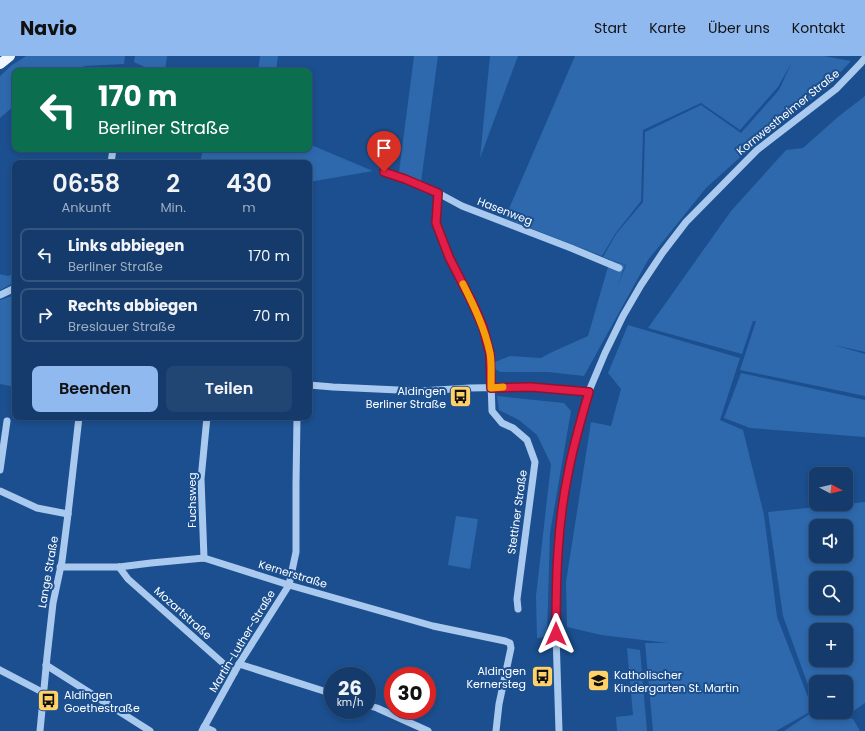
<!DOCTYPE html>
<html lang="de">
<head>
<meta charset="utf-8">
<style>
	:root { --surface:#143b6b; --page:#214673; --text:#f1f3f6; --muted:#9dadc1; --line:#33557e; --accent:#90b9f0 }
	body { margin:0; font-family:Poppins,sans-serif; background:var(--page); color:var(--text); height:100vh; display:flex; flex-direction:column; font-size:15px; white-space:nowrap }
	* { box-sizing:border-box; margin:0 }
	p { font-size:13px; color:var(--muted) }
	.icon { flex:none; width:22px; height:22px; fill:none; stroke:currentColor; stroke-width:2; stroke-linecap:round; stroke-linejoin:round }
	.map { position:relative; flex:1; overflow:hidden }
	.sheet { position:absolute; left:12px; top:104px; width:300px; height:260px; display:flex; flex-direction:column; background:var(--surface); border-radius:8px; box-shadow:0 2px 6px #0003,0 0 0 1px var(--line) }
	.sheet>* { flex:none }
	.hud { position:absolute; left:12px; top:12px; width:300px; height:84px; border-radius:8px; box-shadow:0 2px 6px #0003,0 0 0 1px var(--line); background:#0b6e4f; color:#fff; overflow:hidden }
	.needle { width:26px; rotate:97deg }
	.controls { position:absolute; left:809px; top:411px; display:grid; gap:8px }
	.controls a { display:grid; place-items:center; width:44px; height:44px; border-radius:8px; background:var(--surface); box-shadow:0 2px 6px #0003,0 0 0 1px var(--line); font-size:20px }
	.speed { position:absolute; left:324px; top:611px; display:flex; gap:8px; font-size:20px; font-weight:700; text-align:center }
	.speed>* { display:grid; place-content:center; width:52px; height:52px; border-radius:50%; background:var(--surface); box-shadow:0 2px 6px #0003,0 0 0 1px var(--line); line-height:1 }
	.speed small { font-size:10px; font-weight:400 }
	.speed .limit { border:6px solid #d22; background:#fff; color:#111 }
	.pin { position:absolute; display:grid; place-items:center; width:34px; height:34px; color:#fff; margin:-41px -17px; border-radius:50% 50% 50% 0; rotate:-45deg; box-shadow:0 0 4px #0007 }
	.pin .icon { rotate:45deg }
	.me { position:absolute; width:44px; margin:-22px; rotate:0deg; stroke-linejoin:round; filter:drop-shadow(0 0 3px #0008) }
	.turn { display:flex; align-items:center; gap:14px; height:84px; padding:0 20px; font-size:18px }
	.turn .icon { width:52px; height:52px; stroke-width:2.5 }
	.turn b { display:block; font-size:28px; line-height:34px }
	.eta { display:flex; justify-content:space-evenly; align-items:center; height:68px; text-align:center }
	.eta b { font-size:24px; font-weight:600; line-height:28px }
	.primary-button { display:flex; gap:8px; margin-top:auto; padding:8px 20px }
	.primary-button a { flex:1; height:46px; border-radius:8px; background:var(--accent); color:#111; font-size:16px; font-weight:600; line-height:46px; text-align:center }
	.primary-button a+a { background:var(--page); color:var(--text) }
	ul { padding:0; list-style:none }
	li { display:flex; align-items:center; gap:12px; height:54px; margin:0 8px 6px; padding:0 12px; border:2px solid var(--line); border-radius:8px }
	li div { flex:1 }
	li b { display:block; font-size:15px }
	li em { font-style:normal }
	header { display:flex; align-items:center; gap:24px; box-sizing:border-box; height:56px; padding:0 20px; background:var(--accent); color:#111 }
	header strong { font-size:19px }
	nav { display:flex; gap:22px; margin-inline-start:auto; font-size:14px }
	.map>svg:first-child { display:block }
</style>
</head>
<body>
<header>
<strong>Navio</strong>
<nav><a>Start</a><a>Karte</a><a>Über uns</a><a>Kontakt</a></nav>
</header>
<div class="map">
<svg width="865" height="675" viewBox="0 0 865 675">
	<rect width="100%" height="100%" fill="#1b4f8f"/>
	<g fill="#2e69ad" fill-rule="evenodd">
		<path d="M26 0H125L124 8 85 10 72 15H15V49L0 62V20L12 9Z"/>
		<path d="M135 0H167L165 15H153L134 6Z"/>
		<path d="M260 0H278L276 15H258Z"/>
		<path d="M414 0H438L421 126 399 116Z"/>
		<path d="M490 0H518L480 102Z"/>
		<path d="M575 0H824L851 5 824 34 767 77 706 132 648 204 584 320 548 316H500L495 313V306L510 300 541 302 550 297 588 280 610 204 625 209 617 233 626 209 603 201 616 178 643 146 645 76 701 49 741 77 779 34 792 6 778 31 740 74 701 47 643 74 641 145 615 178 602 200 505 162Z"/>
		<path d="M865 40V296L834 289 865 298V340L740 314 756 265H753L742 298 648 272 731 155 786 94 803 92 839 60Z"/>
		<path d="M309 88 373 115 309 126V107H200L203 93H309Z"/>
		<path d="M15 217V226L0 234V218L8 220Z"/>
		<path d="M15 239V331L0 328V244Z"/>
		<path d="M628 269 740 302 720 364 743 374 764 459 777 561 813 654 776 675H653L645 587H668L601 579 567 571 566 526 591 366 611 370 621 333 608 317Z"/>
		<path d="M741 317 865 344V381L750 372 724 362Z"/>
		<path d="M497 340 564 347 571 355 550 477 547 581 537 582 536 540 551 408 537 379 519 364 499 354Z"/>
		<path d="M865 446V647L849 658 840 656H846V626H816V651L783 560 768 456ZM816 470H846V500H816ZM816 522H846V552H816ZM816 574H846V604H816Z"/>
		<path d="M456 460 478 463 470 513 448 509Z"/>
		<path d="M627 592 640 594 647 675H617L616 661 633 659Z"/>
		<path d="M814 655 816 656 853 663 860 675H784Z"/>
	</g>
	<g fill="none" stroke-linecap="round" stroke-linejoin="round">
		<g stroke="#a9c9ee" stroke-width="7">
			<path d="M111 107 113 93"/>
			<path d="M384 115 405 123 438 137 462 150 571 192 619 212"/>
			<path d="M438 137 436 167 449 201 472 246 483 271 490 298 492 355 502 367 513 372 527 384 535 406 517 543 518 553"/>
			<path d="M0 239 15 232"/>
			<path d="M309 329 333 331 420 335 470 332 531 331 589 335"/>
			<path d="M0 414 7 365"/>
			<path d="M0 435 37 452 68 458"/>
			<path d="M204 502 201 423 207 361"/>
			<path d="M60 511H119L151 507 204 502 289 529 433 570 505 585 510 587 511 592 499 648 496 675"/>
			<path d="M119 511 128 523 234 617"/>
			<path d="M239 608 333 638"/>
			<path d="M46 609 150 675"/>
			<path d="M0 614 44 637"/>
			<path d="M367 649 377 652 428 675"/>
			<path d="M204 671 213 675"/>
			<path d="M40 675 47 601 53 547 62 505 68 458 79 361"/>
			<path d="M202 675 239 608 289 529 296 496V428L297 361"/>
			<path d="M559 675 556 578V535L561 464 567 419 577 380 589 335 605 297 623 260 641 229 663 196 686 166 757 94 836 33 861 7 865 2"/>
		</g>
		<path stroke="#f0f6ff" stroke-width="10" d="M0 8 10 0"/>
	</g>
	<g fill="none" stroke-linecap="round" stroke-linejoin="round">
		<defs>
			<path id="route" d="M384 116 405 123 438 137 436 167 449 201 472 246 483 271 490 298 491 332 531 331 589 336C581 363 573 390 568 418 557 470 556 525 556 578"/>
		</defs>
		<use href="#route" stroke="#92132f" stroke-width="10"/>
		<use href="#route" stroke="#e11d48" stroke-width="7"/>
		<path stroke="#f59e0b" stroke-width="7" d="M463 228C474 250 485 273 490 297 492 308 491 320 491 332L503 331"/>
	</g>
	<defs>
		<symbol id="bus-square" viewBox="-11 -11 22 22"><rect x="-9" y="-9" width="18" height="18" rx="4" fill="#ffd166" stroke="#1b4f8f"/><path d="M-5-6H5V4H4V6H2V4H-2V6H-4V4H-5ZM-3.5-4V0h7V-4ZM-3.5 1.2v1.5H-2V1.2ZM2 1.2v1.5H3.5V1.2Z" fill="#111"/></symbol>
		<symbol id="school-square" viewBox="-11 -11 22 22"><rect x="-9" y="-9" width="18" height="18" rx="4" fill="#ffd166" stroke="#1b4f8f"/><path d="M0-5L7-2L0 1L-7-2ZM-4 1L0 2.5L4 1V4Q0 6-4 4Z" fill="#111"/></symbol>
	</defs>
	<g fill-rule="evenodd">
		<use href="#bus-square" x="448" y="328" width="25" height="25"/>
		<use href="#bus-square" x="530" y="608" width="25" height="25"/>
		<use href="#school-square" x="586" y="612" width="25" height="25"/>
		<use href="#bus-square" x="36" y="632" width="25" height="25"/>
	</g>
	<g text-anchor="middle" stroke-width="4" stroke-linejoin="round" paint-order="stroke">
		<g font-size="11" fill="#fff" stroke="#1b4f8f">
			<text transform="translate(788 56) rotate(-39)" y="4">Kornwestheimer Straße</text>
			<text transform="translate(505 155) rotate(21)" y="4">Hasenweg</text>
			<text transform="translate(192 444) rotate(-90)" y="4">Fuchsweg</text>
			<text transform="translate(517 456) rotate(-82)" y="4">Stettiner Straße</text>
			<text transform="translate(48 516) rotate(-80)" y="4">Lange Straße</text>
			<text transform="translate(293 518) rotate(17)" y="4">Kernerstraße</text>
			<text transform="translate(183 557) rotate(42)" y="4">Mozartstraße</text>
			<text transform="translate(242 585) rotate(-59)" y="4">Martin-Luther-Straße</text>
		</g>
		<g font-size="11" fill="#fff" stroke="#1b4f8f" text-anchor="end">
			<text x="446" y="339">Aldingen<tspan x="446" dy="13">Berliner Straße</tspan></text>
			<text x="526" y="619">Aldingen<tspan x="526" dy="13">Kernersteg</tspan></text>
			<text x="614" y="623" text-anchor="start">Katholischer<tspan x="614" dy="13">Kindergarten St. Martin</tspan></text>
			<text x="64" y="643" text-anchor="start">Aldingen<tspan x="64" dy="13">Goethestraße</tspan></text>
		</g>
	</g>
</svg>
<div class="controls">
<a><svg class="needle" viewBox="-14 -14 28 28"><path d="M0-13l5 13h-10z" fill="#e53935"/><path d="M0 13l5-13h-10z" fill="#9dadc1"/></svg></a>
<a><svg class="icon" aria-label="sound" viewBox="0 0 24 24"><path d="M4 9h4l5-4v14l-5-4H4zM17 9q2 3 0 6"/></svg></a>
<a><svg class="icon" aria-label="search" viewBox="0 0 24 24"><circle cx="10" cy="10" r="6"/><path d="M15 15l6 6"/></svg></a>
<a>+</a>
<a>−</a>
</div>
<div class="speed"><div>26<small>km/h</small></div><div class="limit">30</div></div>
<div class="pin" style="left:384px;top:116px;background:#d93025"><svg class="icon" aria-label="arrive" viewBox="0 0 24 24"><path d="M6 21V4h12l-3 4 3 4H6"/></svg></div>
<svg class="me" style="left:556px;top:578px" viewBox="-20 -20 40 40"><path d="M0-17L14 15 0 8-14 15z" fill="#e11d48" stroke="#fff" stroke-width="4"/></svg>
<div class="hud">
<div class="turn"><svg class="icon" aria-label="left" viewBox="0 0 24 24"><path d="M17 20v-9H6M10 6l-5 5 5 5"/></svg><div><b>170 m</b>Berliner Straße</div></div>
</div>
<section class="sheet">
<div class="eta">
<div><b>06:58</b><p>Ankunft</p></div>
<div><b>2</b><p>Min.</p></div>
<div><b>430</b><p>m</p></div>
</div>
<ul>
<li><svg class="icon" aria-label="left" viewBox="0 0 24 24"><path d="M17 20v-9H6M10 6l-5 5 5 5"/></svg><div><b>Links abbiegen</b><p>Berliner Straße</p></div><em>170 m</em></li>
<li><svg class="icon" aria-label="right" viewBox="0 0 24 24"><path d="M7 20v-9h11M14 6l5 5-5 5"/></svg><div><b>Rechts abbiegen</b><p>Breslauer Straße</p></div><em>70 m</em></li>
</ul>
<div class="primary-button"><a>Beenden</a><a>Teilen</a></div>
</section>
</div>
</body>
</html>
